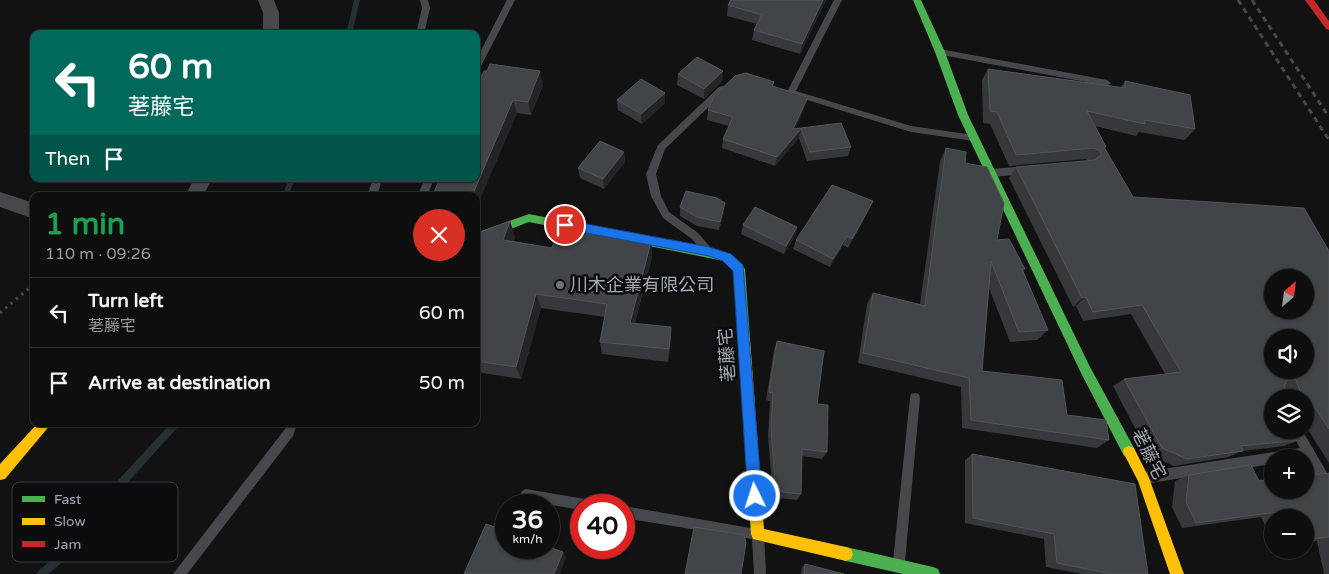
<!DOCTYPE html>
<html lang="en">
<head>
<meta charset="utf-8">
<style>
	:root { --surface:#0e0e0e; --page:#1c1c1c; --text:#f1f3f6; --muted:#9b9c9e; --line:#2e2e2e }
	body { margin:0; font-family:"Varela Round","Noto Sans TC",sans-serif; background:var(--page); color:var(--text); height:100vh; display:flex; flex-direction:column; font-size:19px; white-space:nowrap }
	* { box-sizing:border-box; margin:0 }
	p { font-size:16px; color:var(--muted) }
	.icon { flex:none; width:28px; height:28px; fill:none; stroke:currentColor; stroke-width:2; stroke-linecap:round; stroke-linejoin:round }
	.map { position:relative; flex:1; overflow:hidden }
	.side { position:absolute; left:30px; top:192px; width:450px; height:235px; display:flex; flex-direction:column; background:var(--surface); border-radius:10px; box-shadow:0 1px 4px #0004,0 0 0 1px var(--line) }
	.side>* { flex:none }
	.banner { position:absolute; left:30px; top:30px; width:450px; height:152px; border-radius:10px; box-shadow:0 1px 4px #0004,0 0 0 1px var(--line); background:#00695c; color:#fff; overflow:hidden }
	.needle { width:32px; rotate:28deg }
	.tools { position:absolute; left:1264px; top:269px; display:grid; gap:10px }
	.tools a { display:grid; place-items:center; width:50px; height:50px; border-radius:50%; background:var(--surface); box-shadow:0 1px 4px #0004,0 0 0 1px var(--line); font-size:25px }
	.speed { position:absolute; left:495px; top:494px; display:flex; gap:10px; font-size:25px; font-weight:700; text-align:center }
	.speed>* { display:grid; place-content:center; width:65px; height:65px; border-radius:50%; background:var(--surface); box-shadow:0 1px 4px #0004,0 0 0 1px var(--line); line-height:1 }
	.speed small { font-size:12px; font-weight:400 }
	.speed .limit { border:8px solid #d22; background:#fff; color:#111 }
	.pin { position:absolute; display:grid; place-items:center; width:42px; height:42px; color:#fff; margin:-21px; border:2px solid #fff; border-radius:50%; box-shadow:0 1px 5px #0007 }
	.me { position:absolute; width:55px; margin:-28px; rotate:356deg; stroke-linejoin:round; filter:drop-shadow(0 0 4px #0008) }
	.turn { display:flex; align-items:center; gap:18px; height:105px; padding:0 15px; font-size:22px }
	.turn .icon { width:65px; height:65px; stroke-width:2.5 }
	.turn b { display:block; font-size:35px; line-height:42px }
	.then { display:flex; align-items:center; height:48px; padding:0 15px; background:#0003; gap:10px; font-size:19px }
	.round { display:grid; place-items:center; flex:none; width:52px; height:52px; border-radius:26px; background:var(--page) }
	.headline { display:flex; align-items:center; justify-content:space-between; height:85px; padding:0 15px }
	h1 { font-size:30px; font-weight:700; line-height:38px; color:#1e9e55 }
	ul { padding:0; list-style:none }
	li { display:flex; align-items:center; gap:15px; height:70px; padding:0 15px; border-top:1px solid var(--line) }
	li div { flex:1 }
	li b { display:block; font-size:19px }
	li em { font-style:normal }
	.map>svg:first-child { display:block }
</style>
</head>
<body>
<div class="map">
<svg width="1329" height="574" viewBox="0 0 1329 574">
	<rect width="100%" height="100%" fill="#121212"/>
	<g fill="none" stroke-linecap="round" stroke-linejoin="round">
		<g fill="#252f34" fill-rule="evenodd">
			<path d="M354 0H360L352 34H346Z"/>
			<path d="M289 179H295L288 196H282Z"/>
			<path d="M170 424H179L178 427 108 504 65 560 48 574H37L38 571 59 554 102 498Z"/>
		</g>
		<path stroke="#47494d" stroke-width="3" stroke-dasharray="2.5 4.5" stroke-linecap="butt" d="M0 313 34 284"/>
		<g fill="#46484b" fill-rule="evenodd">
			<path d="M420 0H428L430 8 424 34H416L422 8Z"/>
			<path d="M507 0H515L480 68 476 71V60Z"/>
			<path d="M834 0H842L796 91 911 126 974 135 977 136 978 138 977 140 974 141 911 132 788 94 787 92Z"/>
			<path d="M940 49 1107 80 1111 83 1107 86 937 54V50Z"/>
			<path d="M722 86 725 87V91L665 149 656 174 661 196 669 212 698 233 712 249 710 252H704L692 239 663 218 651 196 646 174 658 145 719 87Z"/>
			<path d="M1026 166 1031 170 1026 174 992 177 987 173 992 169Z"/>
			<path d="M373 179H382L377 196H367Z"/>
			<path d="M425 179H434L427 196H417Z"/>
			<path d="M915 393 919 394 920 398 905 561 903 565 899 567 895 565 893 561 910 398 911 394Z"/>
			<path d="M287 424H297L293 436 187 574H173L285 429Z"/>
			<path d="M1290 430H1302L1329 476V493L1325 491 1305 458H1272V464L1144 484 1140 482 1138 478 1140 474 1144 472 1300 448Z"/>
			<path d="M526 489 585 499 589 501 591 505H581V510L529 501 527 505H515L522 491Z"/>
			<path d="M624 506 762 530 764 534 766 574H754L752 539 624 518Z"/>
		</g>
		<g fill="#46484b" fill-rule="evenodd">
			<path d="M258 0H274L279 13V34H263V13Z"/>
			<path d="M194 179H212L203 196H185Z"/>
			<path d="M0 192 34 203V219L0 207Z"/>
		</g>
		<g fill="#4caf50" fill-rule="evenodd">
			<path d="M913 0H921L945 52 968 115 1089 365 1134 448 1135 452 1134 456 1129 458 1124 456 1081 373 958 115 935 52Z"/>
			<path d="M529 214 731 254 745 269 750 339 748 343 744 344 740 343 738 339 734 271 724 261 529 222 476 242V233Z"/>
			<path d="M846 547 933 567 938 569 940 574H903L846 561 841 559 839 554 841 549Z"/>
		</g>
		<g fill="#ffc107" fill-rule="evenodd">
			<path d="M744 334 748 335 750 339 764 529 846 547 851 549 853 554 851 559 846 561 753 539 751 534 738 339 740 335Z"/>
			<path d="M37 424H51L5 479 0 480V464Z"/>
			<path d="M1129 446 1134 448 1149 478 1184 574H1170L1138 481 1123 452 1124 448Z"/>
		</g>
		<path fill="#c62828" fill-rule="evenodd" d="M1305 0H1314L1329 21V30L1326 29Z"/>
		<g stroke="#46484a" stroke-width="3" stroke-dasharray="5.5 4.5" stroke-linecap="butt">
			<path d="M1238 0 1329 140"/>
			<path d="M1252 0 1329 117"/>
		</g>
	</g>
	<g fill="#37383b">
		<path d="M731 0H826L800 54 752 40 754 30 757 24 727 16 728 5Z"/>
		<path d="M988 69 1121 87 1125 81 1195 129 1185 140 1139 132 1136 136 1095 126 1106 147 1105 149 1133 197 1329 251V463L1305 425V398L1301 440 1284 446 1242 451 1228 457 1174 466 1149 455 1113 386 1124 379 1165 374 1131 314 1083 321 1076 306 1073 307 1009 178 1016 167 1088 161 1086 159 1009 166 990 124 983 123 982 80Z"/>
		<path d="M723 71 722 81 704 99 677 85 678 74Z"/>
		<path d="M774 82 773 86 805 106 795 129 841 123 851 147 848 156 807 161 799 138 775 166 722 148 723 139 729 126 707 120 708 110Z"/>
		<path d="M543 85 531 115 517 113 476 208V87Z"/>
		<path d="M617 100 665 103 642 124 618 110Z"/>
		<path d="M946 148 965 163 997 240 1025 269 1023 271 1048 330 1037 340 1010 342 989 288 982 371 1067 415 1109 440 1097 448 962 428 961 387 858 363 867 304 873 293 920 304 940 161Z"/>
		<path d="M624 152 625 162 604 189 580 178 578 168Z"/>
		<path d="M680 207 724 212 719 230 697 226 680 216Z"/>
		<path d="M869 210 848 248 843 245 830 267 793 249 796 240Z"/>
		<path d="M743 225 797 227 795 236 784 254 741 234Z"/>
		<path d="M476 234 515 237 513 241 552 248 651 242 652 257 635 323 671 340 668 362 602 354 600 342 605 317 541 308 521 379 476 372Z"/>
		<path d="M777 341 817 404 827 452 822 459 802 456 801 494 797 500 779 498 772 488 768 435 770 401 766 400 774 350Z"/>
		<path d="M972 454 1148 574H1082L1046 567 1044 539 965 523V460Z"/>
		<path d="M1329 473V574H1324L1317 541 1305 542V518H1272V540L1261 517 1182 528 1172 507 1175 481 1189 475 1259 481Z"/>
		<path d="M805 564 844 574H801L802 567Z"/>
	</g>
	<g fill="#232425">
		<path d="M823 0H826L800 54 802 44Z"/>
		<path d="M540 71 543 85 531 115 528 102Z"/>
		<path d="M723 71 722 81 704 99V89Z"/>
		<path d="M665 93V103L642 124 641 114Z"/>
		<path d="M808 97 805 106 791 138 793 129Z"/>
		<path d="M513 100 517 113 476 208V196H472Z"/>
		<path d="M801 129 799 138 775 166 777 157Z"/>
		<path d="M624 152 625 162 604 189 603 179Z"/>
		<path d="M873 201 869 210 848 248 852 239Z"/>
		<path d="M725 203 724 212 719 230 720 222Z"/>
		<path d="M510 221 515 237 508 255 503 240Z"/>
		<path d="M797 227 795 236 784 254 786 246Z"/>
		<path d="M847 236 843 245 830 267 833 259Z"/>
		<path d="M651 242 652 257 631 336 630 323Z"/>
		<path d="M536 294 541 308 521 379 516 367Z"/>
		<path d="M1086 297 1076 306 1073 307 1082 298Z"/>
		<path d="M671 327V340L668 362 669 349Z"/>
		<path d="M563 552 566 557 560 574H554Z"/>
	</g>
	<g fill="#424548" stroke="#515459" fill-rule="evenodd">
		<path d="M731 0H823L802 44 754 30 762 15 728 5Z"/>
		<path d="M697 57 723 71 704 89 678 74Z"/>
		<path d="M490 64 540 71 528 102 513 100 472 196H432L440 179H476V101L479 95 476 94V87L484 71H487Z"/>
		<path d="M988 69 1125 88V81L1190 95 1195 129 1145 120V124L1087 111 1106 147H1104L1133 197 1304 208 1329 251V429L1314 406 1308 421 1305 422V398H1272V430H1304L1301 440 1241 446 1243 451 1187 459 1162 448 1124 379 1181 372 1142 305 1093 312 1086 297 1082 298 1016 167 1095 160 1101 155V152L1094 148 1016 155 997 112 990 111ZM1272 278H1305V310H1272ZM1272 338H1305V370H1272ZM1287 380H1296L1300 391 1286 392 1284 386Z"/>
		<path d="M746 73 774 82 772 86 808 97 793 129 841 123 851 147 810 152 801 129 777 157 723 139 733 117 708 110 714 96 735 76Z"/>
		<path d="M641 79 665 93 641 114 617 100Z"/>
		<path d="M600 141 624 152 603 179 578 168Z"/>
		<path d="M946 148 966 152 965 163 987 167 1004 203 997 240 1009 239 1025 269H1022L1048 330 1019 332 991 261 982 371 1062 380 1067 415 1106 420 1109 440 971 420 969 378 863 353 873 293 925 306Z"/>
		<path d="M832 185 873 201 852 239 847 236 833 259 796 240Z"/>
		<path d="M686 191 717 198 725 203 720 222 697 217 680 207Z"/>
		<path d="M755 207 797 227 786 246 743 225Z"/>
		<path d="M510 221 503 240 552 248 558 228 651 242 630 323 671 327 669 349 600 342 607 304 536 294 516 367 476 361V234Z"/>
		<path d="M777 341 824 351 817 404 828 405 827 452 802 449 801 494 782 492 775 482 771 427 773 393 769 392Z"/>
		<path d="M972 454 1135 484 1148 574H1112L1057 563 1054 534 973 518Z"/>
		<path d="M1251 465 1259 481 1272 479V490H1305V476L1329 473V537L1305 540V518H1280L1277 512 1196 523 1186 502 1189 475Z"/>
		<path d="M486 524 506 531V548H549V547L563 552 554 574H464Z"/>
		<path d="M694 527 744 535 746 543 741 574H685Z"/>
		<path d="M805 564 844 574H804Z"/>
	</g>
	<path fill="#1a73e8" stroke="#114b97" d="M565 220 709 247 731 254 743 265 762 496 760 501 755 503 750 501 748 496 733 271 723 261 709 256 565 229 560 225Z"/>
	<circle fill="#6f747c" stroke="#0c0c0e" stroke-width="2" cx="560" cy="285" r="5"/>
	<g text-anchor="middle" stroke-width="5" stroke-linejoin="round" paint-order="stroke">
		<g font-size="18" fill="#a1a9b5" stroke="#0c0c0e" text-anchor="start">
			<text x="570" y="291">川木企業有限公司</text>
		</g>
		<g font-size="18" fill="#a1a9b5" stroke="#0c0c0e">
			<text transform="translate(727 355) rotate(-94)" y="6">荖藤宅</text>
			<text transform="translate(1149 454) rotate(64)" y="6">荖藤宅</text>
		</g>
	</g>
	<rect x="12" y="482" width="166" height="80" rx="8" fill="#0c0c0e" stroke="#393b40" stroke-width="1"/>
	<rect x="22" y="496" width="23" height="6" fill="#4caf50"/>
	<rect x="22" y="518" width="23" height="7" fill="#ffc107"/>
	<rect x="22" y="541" width="23" height="6" fill="#c62828"/>
	<g font-size="14" fill="#a1a9b5">
		<text x="54" y="504">Fast</text>
		<text x="54" y="526">Slow</text>
		<text x="54" y="549">Jam</text>
	</g>
</svg>
<div class="tools">
<a><svg class="needle" viewBox="-14 -14 28 28"><path d="M0-13l5 13h-10z" fill="#e53935"/><path d="M0 13l5-13h-10z" fill="#9b9c9e"/></svg></a>
<a><svg class="icon" aria-label="sound" viewBox="0 0 24 24"><path d="M4 9h4l5-4v14l-5-4H4zM17 9q2 3 0 6"/></svg></a>
<a><svg class="icon" aria-label="layers" viewBox="0 0 24 24"><path d="M12 4l9 5-9 5-9-5zM3 14l9 5 9-5"/></svg></a>
<a>+</a>
<a>−</a>
</div>
<div class="speed"><div>36<small>km/h</small></div><div class="limit">40</div></div>
<div class="pin" style="left:565px;top:225px;background:#d93025"><svg class="icon" aria-label="arrive" viewBox="0 0 24 24"><path d="M6 21V4h12l-3 4 3 4H6"/></svg></div>
<svg class="me" style="left:755px;top:496px" viewBox="-20 -20 40 40"><circle r="17" fill="#1a73e8" stroke="#fff" stroke-width="3"/><path d="M0-11L8 9 0 5-8 9z" fill="#fff"/></svg>
<div class="banner">
<div class="turn"><svg class="icon" aria-label="left" viewBox="0 0 24 24"><path d="M17 20v-9H6M10 6l-5 5 5 5"/></svg><div><b>60 m</b>荖藤宅</div></div>
<div class="then">Then<svg class="icon" aria-label="arrive" viewBox="0 0 24 24"><path d="M6 21V4h12l-3 4 3 4H6"/></svg></div>
</div>
<section class="side">
<div class="headline"><div><h1>1 min</h1><p>110 m · 09:26</p></div><a class="round" style="background:#d93025;color:#fff"><svg class="icon" aria-label="close" viewBox="0 0 24 24"><path d="M6 6l12 12M18 6L6 18"/></svg></a></div>
<ul>
<li><svg class="icon" aria-label="left" viewBox="0 0 24 24"><path d="M17 20v-9H6M10 6l-5 5 5 5"/></svg><div><b>Turn left</b><p>荖藤宅</p></div><em>60 m</em></li>
<li><svg class="icon" aria-label="arrive" viewBox="0 0 24 24"><path d="M6 21V4h12l-3 4 3 4H6"/></svg><div><b>Arrive at destination</b></div><em>50 m</em></li>
</ul>
</section>
</div>
</body>
</html>
